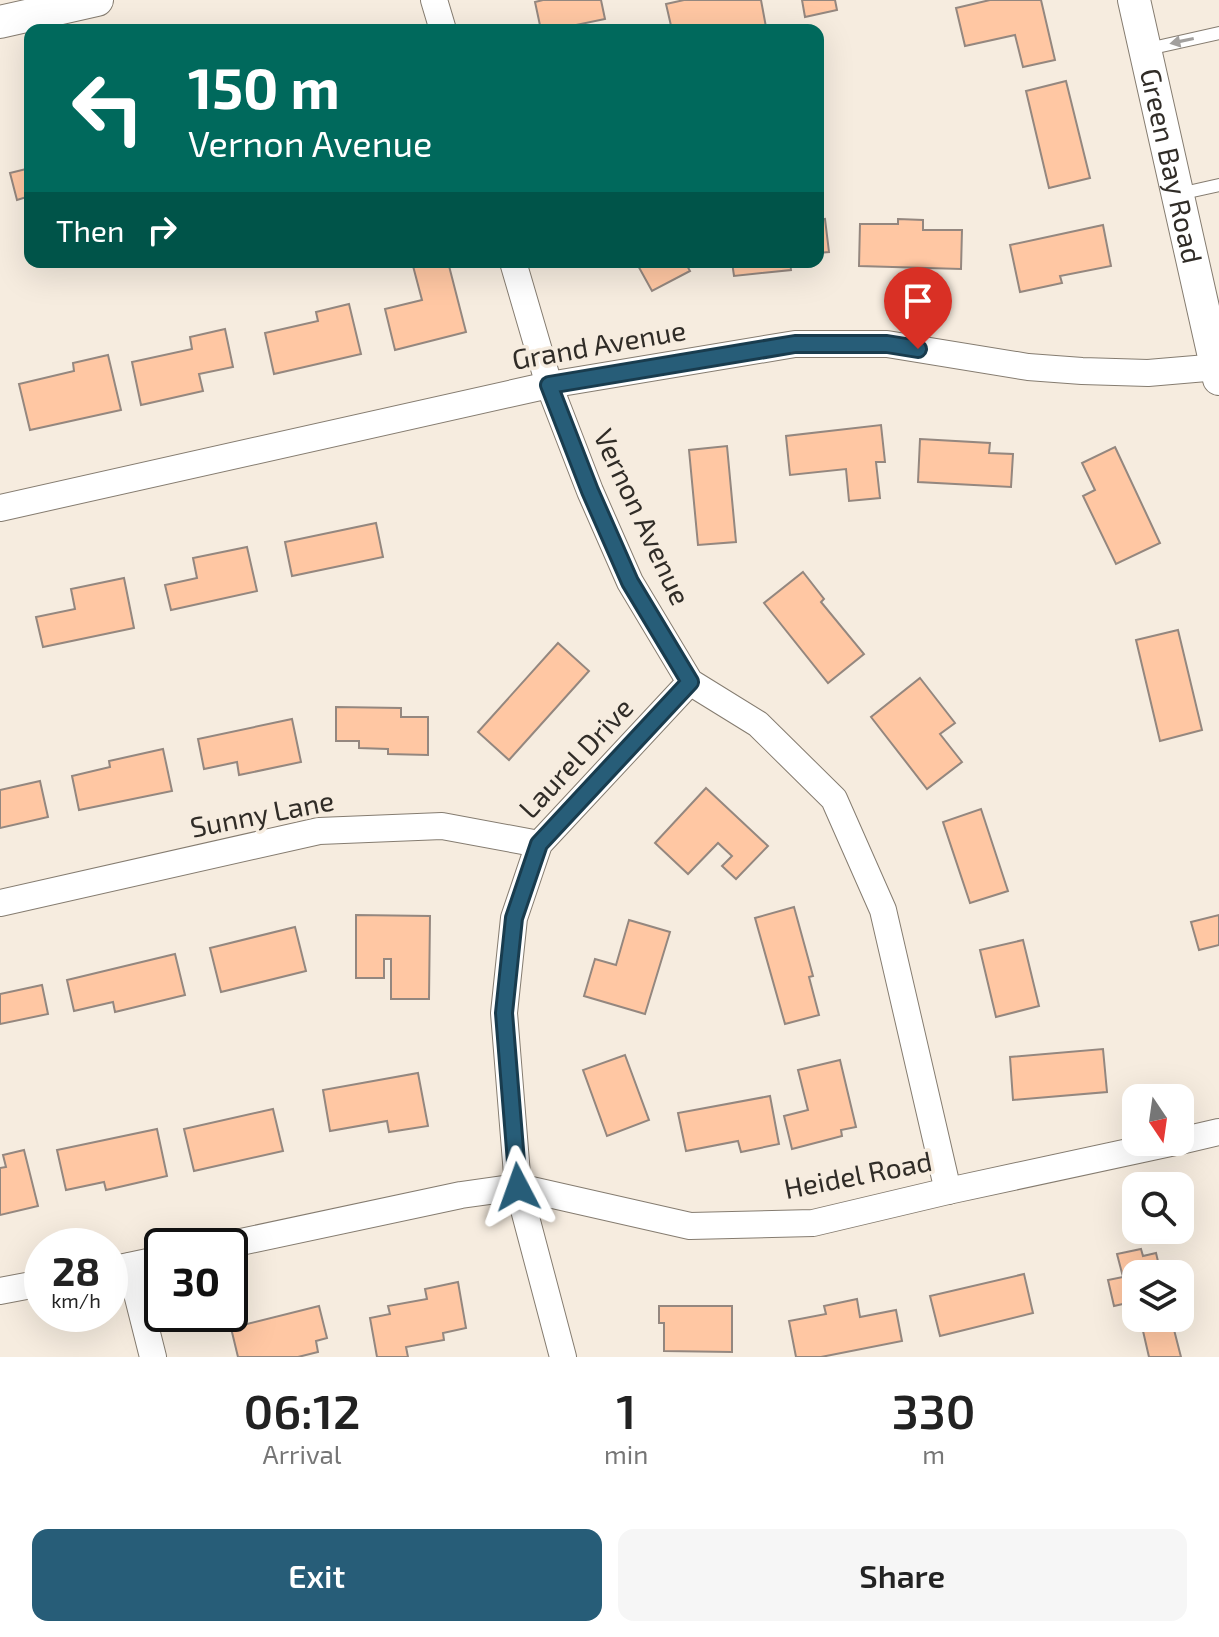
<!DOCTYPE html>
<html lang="en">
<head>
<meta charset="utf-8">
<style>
	:root { --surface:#fff; --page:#f6f6f6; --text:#222; --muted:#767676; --accent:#275d78 }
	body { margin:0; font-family:"Exo 2",sans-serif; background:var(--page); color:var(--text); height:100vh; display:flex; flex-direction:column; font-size:30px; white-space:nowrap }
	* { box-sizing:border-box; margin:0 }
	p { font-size:26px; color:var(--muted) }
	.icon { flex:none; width:44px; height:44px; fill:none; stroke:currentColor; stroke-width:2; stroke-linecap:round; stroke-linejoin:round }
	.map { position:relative; height:1357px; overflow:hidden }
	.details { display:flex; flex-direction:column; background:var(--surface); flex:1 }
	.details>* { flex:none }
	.hud { position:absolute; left:24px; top:24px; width:800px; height:244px; border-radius:16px; box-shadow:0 8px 32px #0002; background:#00695c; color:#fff; overflow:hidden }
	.needle { width:52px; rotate:167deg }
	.buttons { position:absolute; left:1122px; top:1084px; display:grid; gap:16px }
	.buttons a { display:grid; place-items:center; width:72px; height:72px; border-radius:16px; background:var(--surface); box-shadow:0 8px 32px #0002; font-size:40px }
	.speed { position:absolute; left:24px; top:1228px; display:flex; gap:16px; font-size:40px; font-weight:700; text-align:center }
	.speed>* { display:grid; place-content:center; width:104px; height:104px; border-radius:50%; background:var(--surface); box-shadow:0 8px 32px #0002; line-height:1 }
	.speed small { font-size:20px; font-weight:400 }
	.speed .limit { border:4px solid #111; border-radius:12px; background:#fff; color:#111 }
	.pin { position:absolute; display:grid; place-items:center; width:68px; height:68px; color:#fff; margin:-82px -34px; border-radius:50% 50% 50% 0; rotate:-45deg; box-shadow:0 0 8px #0007 }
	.pin .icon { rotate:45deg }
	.me { position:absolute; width:88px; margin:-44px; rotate:356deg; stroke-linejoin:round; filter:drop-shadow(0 0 6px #0008) }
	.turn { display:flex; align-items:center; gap:28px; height:168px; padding:0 32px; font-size:36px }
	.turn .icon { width:104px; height:104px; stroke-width:2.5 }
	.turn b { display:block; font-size:56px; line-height:68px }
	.then { display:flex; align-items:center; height:76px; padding:0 32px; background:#0003; gap:16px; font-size:30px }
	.eta { display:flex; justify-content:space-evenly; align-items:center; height:136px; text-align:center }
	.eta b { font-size:48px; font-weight:600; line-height:56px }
	.action { display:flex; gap:16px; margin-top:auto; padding:16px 32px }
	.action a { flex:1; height:92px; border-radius:16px; background:var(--accent); color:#fff; font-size:32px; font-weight:600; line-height:92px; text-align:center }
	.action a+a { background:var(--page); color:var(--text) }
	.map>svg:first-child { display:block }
</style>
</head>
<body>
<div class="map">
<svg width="1219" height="1357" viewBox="0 0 1219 1357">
	<rect width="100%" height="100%" fill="#f6ecdf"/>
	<g fill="#ffc7a3" stroke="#94877f" stroke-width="2">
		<path d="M543 0H601L605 19 552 30H541L535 2Z"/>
		<path d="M684 0H761L766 27 752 30H672L666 4Z"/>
		<path d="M802 0H835L837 10 805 17Z"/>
		<path d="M990 0H1041L1055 60 1023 67 1015 35 965 46 956 8Z"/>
		<path d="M1066 81 1090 178 1049 188 1026 91Z"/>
		<path d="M30 168V196L17 200 10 173Z"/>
		<path d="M825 219 829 252 818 253V220Z"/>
		<path d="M898 219 923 220V230H962L961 269 859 266 860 224H898Z"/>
		<path d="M1103 225 1111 266 1060 276 1062 283 1020 292 1010 245Z"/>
		<path d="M428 262H448L466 332 395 350 385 309 422 300 413 266Z"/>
		<path d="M636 262H685L690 271 652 291Z"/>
		<path d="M732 262H790L791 270 734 276Z"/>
		<path d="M349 304 361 354 274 374 265 333 318 321 316 312Z"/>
		<path d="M225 329 233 367 199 374 203 391 141 405 132 362 192 349 190 337Z"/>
		<path d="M108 355 121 410 30 430 19 384 74 371 73 363Z"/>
		<path d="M881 425 885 462H876L880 498 849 501 846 469 790 475 786 436Z"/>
		<path d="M920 439 990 443 989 453 1013 454 1011 487 918 482Z"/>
		<path d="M727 446 736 542 698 545 689 450Z"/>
		<path d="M1115 447 1160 543 1116 564 1083 496 1095 490 1082 463Z"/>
		<path d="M376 523 383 557 292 576 285 542Z"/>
		<path d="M247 547 257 591 171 610 165 585 197 578 193 558Z"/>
		<path d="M803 572 824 599 821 602 864 654 828 683 764 603Z"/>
		<path d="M124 578 134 628 43 647 36 617 75 609 71 589Z"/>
		<path d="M1178 630 1202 730 1160 741 1136 640Z"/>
		<path d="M558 643 589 671 509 760 478 732Z"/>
		<path d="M920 678 955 723 940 734 962 762 927 789 871 717Z"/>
		<path d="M336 707 401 708V717H428V755L388 754V749L359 748V741H336Z"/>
		<path d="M292 719 301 762 239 775 237 762 204 769 198 739Z"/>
		<path d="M163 749 172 791 79 810 72 776 110 767 109 761Z"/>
		<path d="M40 781 48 817 0 828V790Z"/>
		<path d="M706 788 768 846 736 879 722 866 732 856 718 843 688 874 655 843Z"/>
		<path d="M981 809 1008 891 970 903 943 822Z"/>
		<path d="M794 907 813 976 809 977 819 1015 785 1024 755 918Z"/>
		<path d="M356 915 430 916 429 999H391V959H384V978H356Z"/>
		<path d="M1219 915V945L1199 950 1191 922Z"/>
		<path d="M629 920 670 932 645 1014 584 996 595 959 616 965Z"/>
		<path d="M295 927 306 971 221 992 210 948Z"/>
		<path d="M1023 940 1039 1006 996 1017 980 950Z"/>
		<path d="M175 954 185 995 115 1012 113 1002 74 1011 67 980Z"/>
		<path d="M42 985 48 1014 0 1024V994Z"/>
		<path d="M1103 1049 1107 1092 1013 1100 1010 1057Z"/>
		<path d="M625 1055 649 1120 607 1136 583 1070Z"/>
		<path d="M840 1060 856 1127 841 1130 842 1136 792 1149 784 1116 808 1110 798 1070Z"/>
		<path d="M418 1073 428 1126 389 1132 387 1121 330 1131 323 1090Z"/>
		<path d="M770 1096 779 1144 741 1152 738 1141 686 1151 678 1113Z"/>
		<path d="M273 1109 283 1151 194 1171 184 1129Z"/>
		<path d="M157 1129 167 1176 106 1190 104 1182 66 1190 57 1150Z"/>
		<path d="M24 1150 38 1206 0 1215V1168L6 1167 3 1155Z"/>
		<path d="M1141 1249 1143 1256 1156 1253 1161 1274H1136V1301L1114 1306 1108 1280 1123 1277 1117 1254Z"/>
		<path d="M1024 1274 1033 1313 940 1336 930 1296Z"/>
		<path d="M458 1282 466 1328 443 1333 444 1340 406 1347 408 1357H377L370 1318 390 1314 388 1306 427 1299 425 1289Z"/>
		<path d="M857 1299 860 1317 896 1310 902 1341 821 1357H796L789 1321 826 1314 824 1306Z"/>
		<path d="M319 1306 327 1338 316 1341 318 1352 298 1357H238L231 1328Z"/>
		<path d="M659 1306H732V1352L664 1351V1323H659Z"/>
		<path d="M1140 1318H1171L1181 1357H1149Z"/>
	</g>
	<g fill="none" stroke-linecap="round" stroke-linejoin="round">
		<defs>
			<g id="service">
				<path d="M1148 49 1219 33"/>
				<path d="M1179 194 1219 185"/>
			</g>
			<g id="minor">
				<path d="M434 0 443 30"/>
				<path d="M513 262 549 385 590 491 630 582 690 682 758 724 834 799 883 910 948 1191"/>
				<path d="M0 508 549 385 795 344H887L1028 367 1082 371 1148 373 1219 367"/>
				<path d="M0 903 319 831 442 826 539 844"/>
				<path d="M1180 1141 1219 1132"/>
				<path d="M222 1246 461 1195 518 1187 690 1226 813 1223 948 1191 1175 1142"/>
				<path d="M130 1266 153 1357"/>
				<path d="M110 1270 162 1259"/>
				<path d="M0 1291 42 1283"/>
				<path d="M563 1357 518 1187 504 1013 514 918 539 844 690 682"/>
			</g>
			<g id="tertiary">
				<path id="s1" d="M1134 0 1219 379"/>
				<path d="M0 22 97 0"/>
			</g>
		</defs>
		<use href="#service" stroke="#857c70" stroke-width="14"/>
		<use href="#minor" stroke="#857c70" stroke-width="28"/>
		<use href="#tertiary" stroke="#857c70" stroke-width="34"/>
		<use href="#service" stroke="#fff" stroke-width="12"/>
		<use href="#minor" stroke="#fff" stroke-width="26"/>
		<use href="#tertiary" stroke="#fff" stroke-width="32"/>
	</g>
	<defs><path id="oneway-solid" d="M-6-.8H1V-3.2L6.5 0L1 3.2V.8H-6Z" transform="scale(2)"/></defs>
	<use fill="#a2a09e" href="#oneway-solid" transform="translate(1182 41) rotate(168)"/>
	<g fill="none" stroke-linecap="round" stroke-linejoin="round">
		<defs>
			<path id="route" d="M518 1187 504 1013 514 918 539 844 690 682 630 582 590 491 549 385 795 344H887L918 349"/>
		</defs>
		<use href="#route" stroke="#193c4e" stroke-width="20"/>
		<use href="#route" stroke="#275d78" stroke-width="14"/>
	</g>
	<g text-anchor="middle" stroke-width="7" stroke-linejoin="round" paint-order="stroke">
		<g font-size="28" fill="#302c27" stroke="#f6ecdf">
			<text dy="10" stroke="none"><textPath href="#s1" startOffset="170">Green Bay Road</textPath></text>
			<text transform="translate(599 345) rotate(-10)" y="10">Grand Avenue</text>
			<text transform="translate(642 517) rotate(65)" y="10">Vernon Avenue</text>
			<text transform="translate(576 758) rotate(-47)" y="10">Laurel Drive</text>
			<text transform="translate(262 814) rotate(-11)" y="10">Sunny Lane</text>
			<text transform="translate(858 1175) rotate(-11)" y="10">Heidel Road</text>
		</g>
	</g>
</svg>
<div class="buttons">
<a><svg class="needle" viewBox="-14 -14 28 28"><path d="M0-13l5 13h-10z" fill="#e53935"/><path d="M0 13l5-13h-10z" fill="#767676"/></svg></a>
<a><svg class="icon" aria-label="search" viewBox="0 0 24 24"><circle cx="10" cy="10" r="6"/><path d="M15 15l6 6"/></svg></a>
<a><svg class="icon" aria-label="layers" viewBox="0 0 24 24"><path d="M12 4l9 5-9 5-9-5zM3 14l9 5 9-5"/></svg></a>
</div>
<div class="speed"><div>28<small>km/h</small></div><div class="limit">30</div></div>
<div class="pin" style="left:918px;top:349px;background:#d93025"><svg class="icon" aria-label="arrive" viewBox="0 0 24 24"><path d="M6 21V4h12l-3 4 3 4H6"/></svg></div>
<svg class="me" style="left:518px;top:1187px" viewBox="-20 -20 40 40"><path d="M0-17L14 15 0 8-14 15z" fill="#275d78" stroke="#fff" stroke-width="4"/></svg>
<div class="hud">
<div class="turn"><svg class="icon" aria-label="left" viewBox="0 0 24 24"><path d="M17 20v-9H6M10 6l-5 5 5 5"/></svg><div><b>150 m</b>Vernon Avenue</div></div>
<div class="then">Then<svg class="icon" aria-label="right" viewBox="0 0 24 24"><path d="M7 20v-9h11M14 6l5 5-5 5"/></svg></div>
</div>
</div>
<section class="details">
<div class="eta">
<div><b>06:12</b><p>Arrival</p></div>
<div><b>1</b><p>min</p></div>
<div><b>330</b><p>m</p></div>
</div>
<div class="action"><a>Exit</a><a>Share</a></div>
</section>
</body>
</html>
